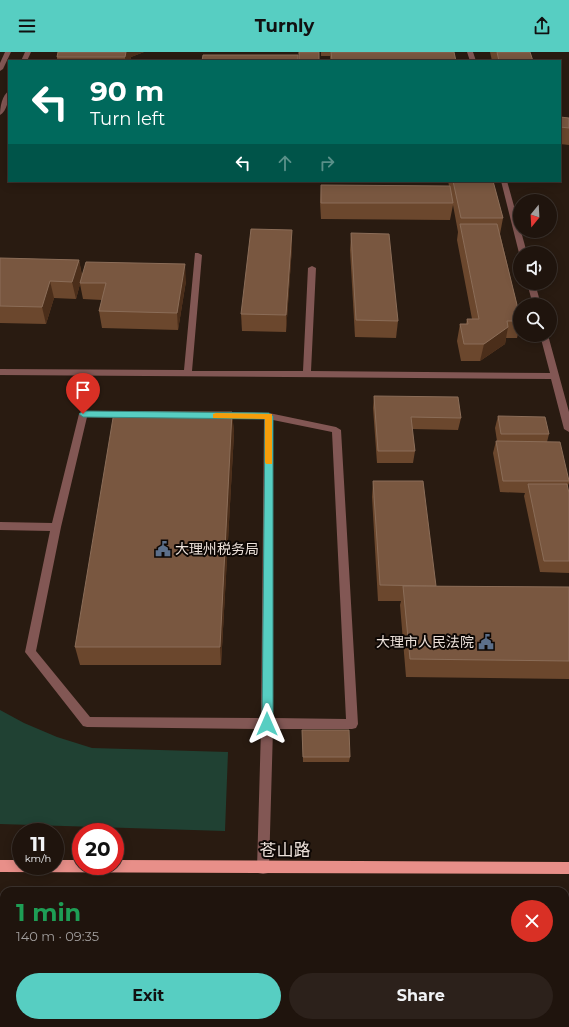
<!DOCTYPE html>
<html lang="en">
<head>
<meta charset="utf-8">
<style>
	:root { --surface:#1f140d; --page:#2c211b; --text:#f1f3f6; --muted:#a19e9d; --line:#3c332e; --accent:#57cec2 }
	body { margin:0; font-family:Montserrat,"Noto Sans SC",sans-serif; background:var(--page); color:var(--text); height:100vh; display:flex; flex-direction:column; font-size:15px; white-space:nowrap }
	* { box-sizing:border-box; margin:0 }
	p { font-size:13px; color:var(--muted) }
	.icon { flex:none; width:22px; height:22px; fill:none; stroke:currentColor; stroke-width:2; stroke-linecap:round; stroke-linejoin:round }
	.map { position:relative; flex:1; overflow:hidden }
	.side { position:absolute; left:0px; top:835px; width:569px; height:140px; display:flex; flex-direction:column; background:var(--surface); border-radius:12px 12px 0 0; box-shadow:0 2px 10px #0003,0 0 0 1px var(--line) }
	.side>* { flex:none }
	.hud { position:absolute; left:8px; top:8px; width:553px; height:122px; border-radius:0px; box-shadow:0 2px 10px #0003,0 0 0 1px var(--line); background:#00695c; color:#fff; overflow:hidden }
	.needle { width:26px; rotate:198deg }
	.fabs { position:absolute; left:513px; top:142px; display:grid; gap:8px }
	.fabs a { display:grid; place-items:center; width:44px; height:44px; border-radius:50%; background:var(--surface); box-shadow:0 2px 10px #0003,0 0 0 1px var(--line); font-size:20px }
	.speed { position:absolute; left:12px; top:771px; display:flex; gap:8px; font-size:20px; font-weight:700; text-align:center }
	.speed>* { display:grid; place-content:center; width:52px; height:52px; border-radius:50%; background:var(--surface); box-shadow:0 2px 10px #0003,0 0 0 1px var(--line); line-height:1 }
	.speed small { font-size:10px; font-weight:400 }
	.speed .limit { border:6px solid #d22; background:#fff; color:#111 }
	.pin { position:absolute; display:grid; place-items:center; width:34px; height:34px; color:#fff; margin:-41px -17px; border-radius:50% 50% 50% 0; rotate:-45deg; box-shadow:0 0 4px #0007 }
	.pin .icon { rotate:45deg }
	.me { position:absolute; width:44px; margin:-22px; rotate:0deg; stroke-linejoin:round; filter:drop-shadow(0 0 3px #0008) }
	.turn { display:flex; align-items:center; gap:14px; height:84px; padding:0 16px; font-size:18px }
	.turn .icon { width:52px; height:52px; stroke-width:2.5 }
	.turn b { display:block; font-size:28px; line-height:34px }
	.lanes { display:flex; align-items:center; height:38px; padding:0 16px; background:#0003; justify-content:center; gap:20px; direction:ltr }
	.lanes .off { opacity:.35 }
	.round { display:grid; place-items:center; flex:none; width:42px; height:42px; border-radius:21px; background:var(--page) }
	.summary { display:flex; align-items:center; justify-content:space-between; height:68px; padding:0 16px }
	h1 { font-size:24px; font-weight:700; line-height:30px; color:#1e9e55 }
	.action { display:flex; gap:8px; margin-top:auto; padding:8px 16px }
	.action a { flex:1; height:46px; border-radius:24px; background:var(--accent); color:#111; font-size:16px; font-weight:700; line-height:46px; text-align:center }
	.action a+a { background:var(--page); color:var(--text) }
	header { display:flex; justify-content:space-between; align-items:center; height:52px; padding:0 16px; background:var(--accent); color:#111; font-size:18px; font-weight:700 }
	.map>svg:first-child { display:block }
</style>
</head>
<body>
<header><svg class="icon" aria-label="menu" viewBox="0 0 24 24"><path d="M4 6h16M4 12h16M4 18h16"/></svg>Turnly<svg class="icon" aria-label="share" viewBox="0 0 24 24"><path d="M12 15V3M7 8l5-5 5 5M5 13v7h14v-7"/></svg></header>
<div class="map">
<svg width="569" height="975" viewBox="0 0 569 975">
	<rect width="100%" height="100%" fill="#291b11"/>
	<path fill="#204133" d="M0 658 24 671 57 685 92 696 228 700 225 779 0 772Z"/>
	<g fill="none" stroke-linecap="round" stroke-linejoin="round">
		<g fill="#825754" fill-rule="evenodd">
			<path d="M5 0H11L3 17 0 19V11Z"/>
			<path d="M25 0H31L27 9H21Z"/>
			<path d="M467 0H473L476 9H470Z"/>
			<path d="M9 39C9 47 7 59 0 63 0 55 2 43 9 39Z"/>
			<path d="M501 129H507L527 201H519Z"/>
			<path d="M195 201H198L202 203 192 319H303L308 216 312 214 316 216 311 319 550 321 540 283H548L569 360V380L564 377 551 327 0 323V317L184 318Z"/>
			<path d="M527 231H535L541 253H533Z"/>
			<path d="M83 359 269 361 336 375 341 378 358 672 356 676 352 677H273L269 816 268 821 263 822 258 821 257 816 261 677 87 675 83 674 25 600 50 479 0 478V470L52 471 79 362ZM87 365 264 367 261 666 90 665 36 599 61 475ZM273 368 332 380 346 667 273 666Z"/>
		</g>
		<g fill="#e88f89" fill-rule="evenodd">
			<path d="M0 808H21V814H55V808H81V814H115V808L569 810V822L0 820Z"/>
			<rect x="0" y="869" width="4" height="14"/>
			<rect x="565" y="872" width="4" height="14"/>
		</g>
	</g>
	<g fill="#6b472d">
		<path d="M58 0H144L131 5 130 9H57V5Z"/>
		<path d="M321 0H454L456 9H330V4H321Z"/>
		<path d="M490 0H530L533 9H492Z"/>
		<path d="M560 65 569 66V93L560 92Z"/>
		<path d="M448 129H493L503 166 500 182 520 265V274L517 286H506L505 292 480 309H461L457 289 460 272H466L467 267H472L457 188 458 180 453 153 450 168 321 167 320 150 321 133 449 134Z"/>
		<path d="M292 178V195L286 280 242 279 241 262Z"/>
		<path d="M351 181 398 269 396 286 355 285 350 198Z"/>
		<path d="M0 206 79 208 82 223 186 229 178 278 102 276 99 259 102 248 83 247 80 232 76 247 54 246 46 272 0 271Z"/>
		<path d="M374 344 461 366 458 378 412 377 415 399 413 411H377L373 356Z"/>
		<path d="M232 360 234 381 221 613H80L75 595Z"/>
		<path d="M498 364 549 382 547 390 569 427V431L567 435 569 441V521L540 520 524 444 525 441 500 440 493 401 496 389H497L495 376Z"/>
		<path d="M373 429 435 534 569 535V627L406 625 400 553 401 549H378L372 445Z"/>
		<path d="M302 678 350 705 349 710H303Z"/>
	</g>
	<g fill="#4b2e1a">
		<path d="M126 0H144L131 5 130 9H125V5Z"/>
		<path d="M292 178V195L286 280V263Z"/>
		<path d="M79 208 82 225 80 231V232L76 247 72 230Z"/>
		<path d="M185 212 186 229 178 278 177 261Z"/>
		<path d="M50 229 54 246 46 272 42 255Z"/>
		<path d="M508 275 505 292 480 309 484 292Z"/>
		<path d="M232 360 234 381 221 613 220 595Z"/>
	</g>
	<g fill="#795740" stroke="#8b6d58">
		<path d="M58 0H126L125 5H57Z"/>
		<rect x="299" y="0" width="20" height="9"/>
		<path d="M331 0H454L456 9H332Z"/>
		<path d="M497 0H530L533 9H499Z"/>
		<path d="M203 3H298V9H202Z"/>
		<path d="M560 65 569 66V76L560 75Z"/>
		<path d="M453 129H493L503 166H461Z"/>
		<path d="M321 133 450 134 453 151H321Z"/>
		<path d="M460 172H497L520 265V269H507L508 275 484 292H464L460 272H468L467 267H479Z"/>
		<path d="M251 177 292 178 286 263 241 262Z"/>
		<path d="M351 181 389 182 398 269 356 268Z"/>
		<path d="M0 206 79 208 72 230 50 229 42 255 0 254Z"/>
		<path d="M86 210 185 212 177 261 99 259 106 231H80Z"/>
		<path d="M374 344 458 345 461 366 411 365 415 399H378Z"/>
		<path d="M114 360H232L220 595H75Z"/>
		<path d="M498 364 545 365 549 382H501Z"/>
		<path d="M496 389 560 390 569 429H503Z"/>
		<path d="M373 429H423L436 534 380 533Z"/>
		<path d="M528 432H567L569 441V509H544Z"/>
		<path d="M403 534 569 535V609L410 607Z"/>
		<path d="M302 678H349L350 705H303Z"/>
	</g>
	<path fill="#57cec2" stroke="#39867e" d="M83 359 269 361 273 364V672L271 676 267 677 264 676 262 672 265 367 83 365 79 362Z"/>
	<path fill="#f59e0b" d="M216 361 272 362V412H266L265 410V367L213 366V362Z"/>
	<defs>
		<symbol id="civic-bare" viewBox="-9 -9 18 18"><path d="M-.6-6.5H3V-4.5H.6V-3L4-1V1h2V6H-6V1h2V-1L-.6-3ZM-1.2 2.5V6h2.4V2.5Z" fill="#5c6f8a" stroke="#0d0704" stroke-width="2.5" paint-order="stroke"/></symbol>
	</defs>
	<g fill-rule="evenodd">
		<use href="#civic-bare" x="152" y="486" width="22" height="22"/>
		<use href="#civic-bare" x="475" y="579" width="22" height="22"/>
	</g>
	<g text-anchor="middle" stroke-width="4" stroke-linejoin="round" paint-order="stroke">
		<g font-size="14" fill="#ece1da" stroke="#0d0704" text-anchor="start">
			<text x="175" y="502">大理州税务局</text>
			<text x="474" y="595" text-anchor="end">大理市人民法院</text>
		</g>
		<g font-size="17" fill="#ece1da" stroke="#0d0704">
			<text x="285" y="804">苍山路</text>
		</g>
	</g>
</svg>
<div class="fabs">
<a><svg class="needle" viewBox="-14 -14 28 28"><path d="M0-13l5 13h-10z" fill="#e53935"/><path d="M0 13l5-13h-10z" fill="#a19e9d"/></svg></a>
<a><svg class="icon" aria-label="sound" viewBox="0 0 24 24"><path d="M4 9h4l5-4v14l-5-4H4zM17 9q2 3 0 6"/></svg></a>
<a><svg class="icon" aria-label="search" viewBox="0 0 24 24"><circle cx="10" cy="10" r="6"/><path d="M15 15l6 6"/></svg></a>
</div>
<div class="speed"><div>11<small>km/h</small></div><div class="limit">20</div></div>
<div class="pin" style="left:83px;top:362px;background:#d93025"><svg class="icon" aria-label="arrive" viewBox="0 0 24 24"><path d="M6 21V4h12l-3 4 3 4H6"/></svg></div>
<svg class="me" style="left:267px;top:672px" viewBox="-20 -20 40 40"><path d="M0-17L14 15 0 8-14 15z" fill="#57cec2" stroke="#fff" stroke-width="4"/></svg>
<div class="hud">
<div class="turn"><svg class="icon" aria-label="left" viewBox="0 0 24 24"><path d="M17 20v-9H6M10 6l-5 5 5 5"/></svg><div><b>90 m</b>Turn left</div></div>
<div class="lanes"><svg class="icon" aria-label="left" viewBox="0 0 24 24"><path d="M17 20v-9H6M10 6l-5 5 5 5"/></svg><svg class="icon off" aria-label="ahead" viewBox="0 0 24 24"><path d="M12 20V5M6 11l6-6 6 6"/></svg><svg class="icon off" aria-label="right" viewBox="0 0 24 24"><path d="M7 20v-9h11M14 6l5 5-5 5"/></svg></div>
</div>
<section class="side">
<div class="summary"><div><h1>1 min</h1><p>140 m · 09:35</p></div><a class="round" style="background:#d93025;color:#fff"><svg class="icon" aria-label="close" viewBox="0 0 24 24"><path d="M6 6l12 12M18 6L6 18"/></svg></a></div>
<div class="action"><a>Exit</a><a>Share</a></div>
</section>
</div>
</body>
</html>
